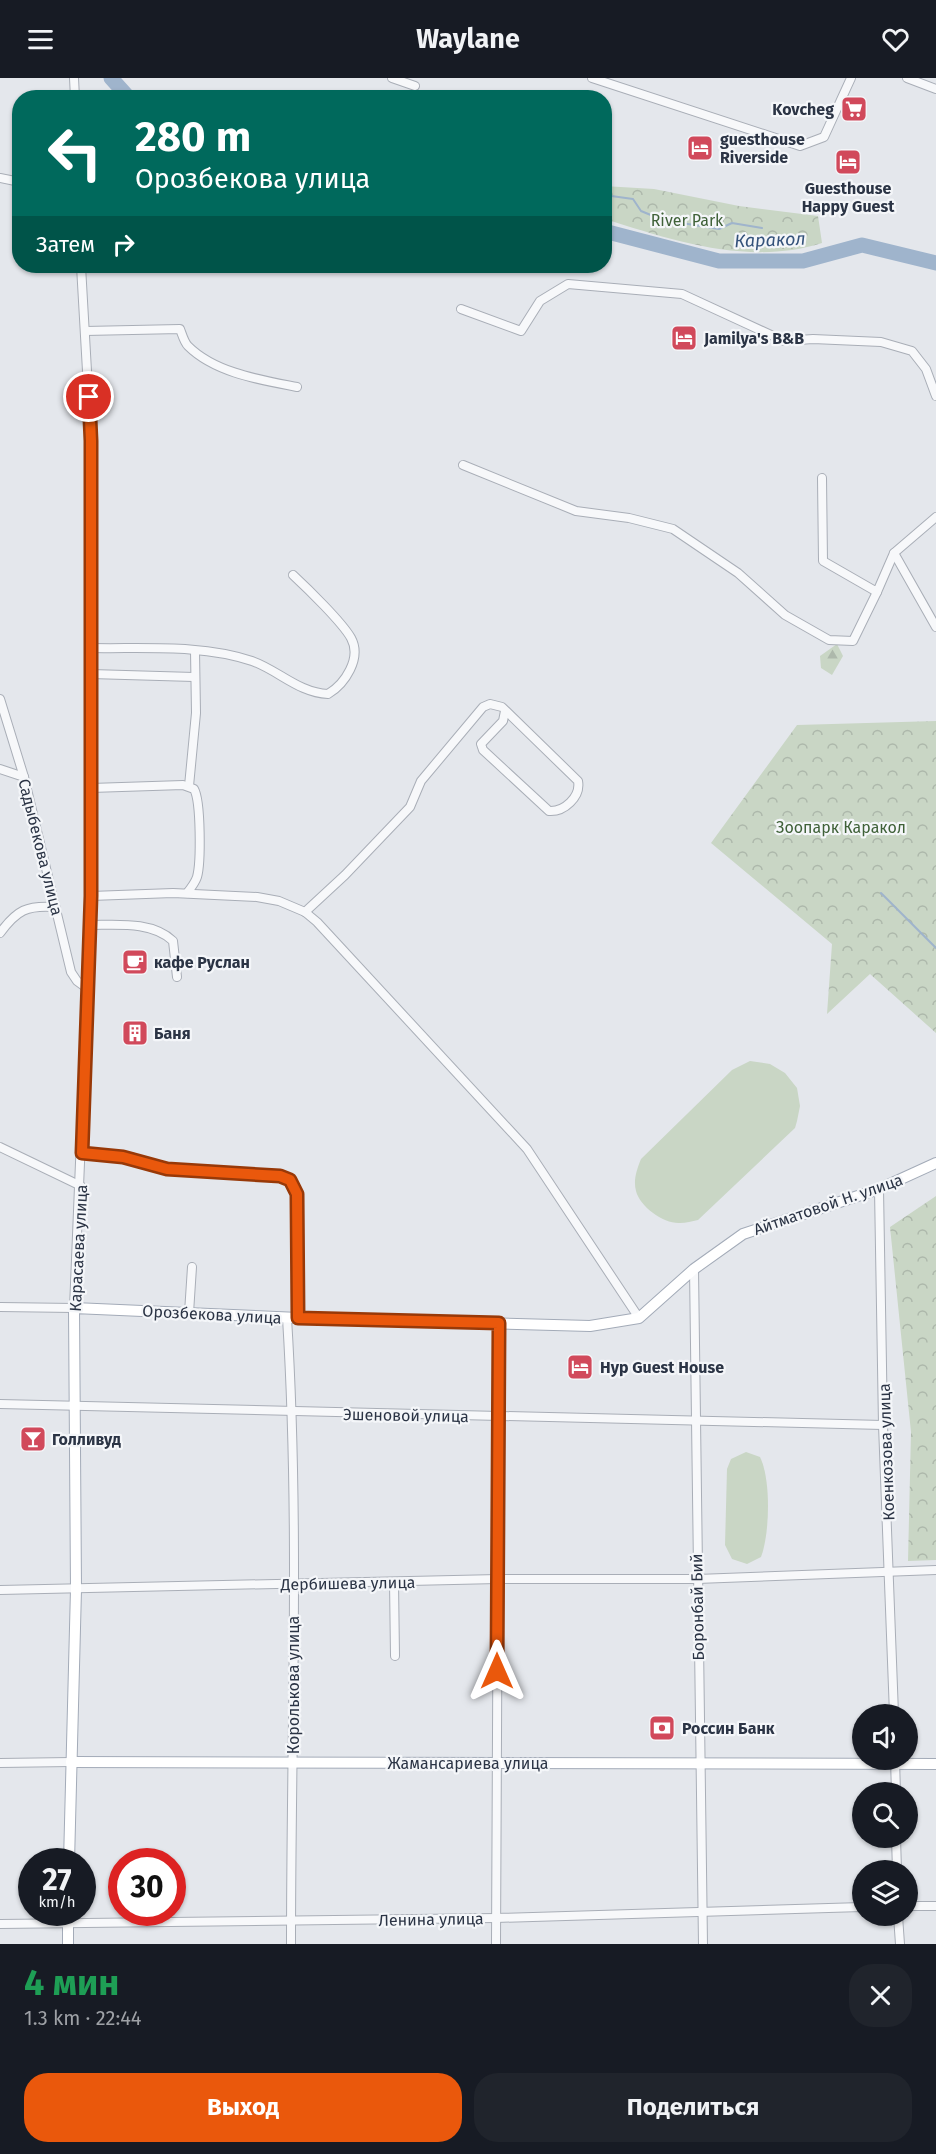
<!DOCTYPE html>
<html lang="ru">
<head>
<meta charset="utf-8">
<style>
	:root { --surface:#171b24; --page:#20242c; --text:#f1f3f6; --muted:#9ea1a6; --accent:#ea580c }
	body { margin:0; font-family:"Fira Sans",sans-serif; background:var(--page); color:var(--text); height:100vh; display:flex; flex-direction:column; font-size:22px; white-space:nowrap }
	* { box-sizing:border-box; margin:0 }
	p { font-size:20px; color:var(--muted) }
	.icon { flex:none; width:33px; height:33px; fill:none; stroke:currentColor; stroke-width:2; stroke-linecap:round; stroke-linejoin:round }
	.map { position:relative; height:1866px; overflow:hidden }
	.side { display:flex; flex-direction:column; background:var(--surface); flex:1 }
	.side>* { flex:none }
	.guide { position:absolute; left:12px; top:12px; width:600px; height:183px; border-radius:24px; box-shadow:0 2px 4px #0004; background:#00695c; color:#fff; overflow:hidden }
	.tools { position:absolute; left:852px; top:1626px; display:grid; gap:12px }
	.tools a { display:grid; place-items:center; width:66px; height:66px; border-radius:50%; background:var(--surface); box-shadow:0 2px 4px #0004; font-size:30px }
	.speed { position:absolute; left:18px; top:1770px; display:flex; gap:12px; font-size:30px; font-weight:700; text-align:center }
	.speed>* { display:grid; place-content:center; width:78px; height:78px; border-radius:50%; background:var(--surface); box-shadow:0 2px 4px #0004; line-height:1 }
	.speed small { font-size:15px; font-weight:400 }
	.speed .limit { border:9px solid #d22; background:#fff; color:#111 }
	.pin { position:absolute; display:grid; place-items:center; width:51px; height:51px; color:#fff; margin:-26px; border:3px solid #fff; border-radius:50%; box-shadow:0 2px 6px #0007 }
	.me { position:absolute; width:66px; margin:-33px; rotate:0deg; stroke-linejoin:round; filter:drop-shadow(0 0 4px #0008) }
	.turn { display:flex; align-items:center; gap:21px; height:126px; padding:0 24px; font-size:27px }
	.turn .icon { width:78px; height:78px; stroke-width:2.5 }
	.turn b { display:block; font-size:42px; line-height:51px }
	.then { display:flex; align-items:center; height:57px; padding:0 24px; background:#0003; gap:12px; font-size:22px }
	.round { display:grid; place-items:center; flex:none; width:63px; height:63px; border-radius:24px; background:var(--page) }
	.overview { display:flex; align-items:center; justify-content:space-between; height:102px; padding:0 24px }
	h1 { font-size:36px; font-weight:700; line-height:45px; color:#1e9e55 }
	.action { display:flex; gap:12px; margin-top:auto; padding:12px 24px }
	.action a { flex:1; height:69px; border-radius:24px; background:var(--accent); color:#fff; font-size:24px; font-weight:700; line-height:69px; text-align:center }
	.action a+a { background:var(--page); color:var(--text) }
	header { display:flex; justify-content:space-between; align-items:center; height:78px; padding:0 24px; background:var(--surface); font-size:27px; font-weight:700 }
	.map>svg:first-child { display:block }
</style>
</head>
<body>
<header><svg class="icon" aria-label="menu" viewBox="0 0 24 24"><path d="M4 6h16M4 12h16M4 18h16"/></svg>Waylane<svg class="icon" aria-label="heart" viewBox="0 0 24 24"><path d="M12 20l-8-8c-3-5 5-10 8-4 3-6 11-1 8 4z"/></svg></header>
<div class="map">
<svg width="936" height="1866" viewBox="0 0 936 1866">
	<defs>
		<pattern id="forest-firs" width="22" height="20" patternUnits="userSpaceOnUse" patternTransform="scale(1.5)"><rect width="22" height="20" fill="#c9d6c5"/><path d="M5 1l3.5 6h-7zM16 11l3.5 6h-7z" fill="#adb8ab"/></pattern>
		<pattern id="park-crowns" width="20" height="18" patternUnits="userSpaceOnUse" patternTransform="scale(1.5)"><rect width="20" height="18" fill="#c9d6c5"/><path d="M2 6a3 3 0 1 1 6 0M12 15a3 3 0 1 1 6 0" fill="none" stroke="#adb8ab"/></pattern>
	</defs>
	<rect width="100%" height="100%" fill="#e4e7ec"/>
	<g fill="#c9d6c5">
		<path d="M750 983 770 986 785 995 797 1010 800 1028 797 1043 795 1050 698 1142C692 1143 686 1145 680 1145 664 1146 640 1129 636 1113 633 1102 637 1091 641 1081L732 992Z"/>
		<path d="M746 1374 760 1379C771 1401 770 1455 761 1479L747 1486 732 1481 725 1467 727 1391 731 1381Z"/>
	</g>
	<path fill="url(#forest-firs)" d="M837 566 843 578 832 597 821 590 820 578Z"/>
	<g fill="url(#park-crowns)">
		<path d="M604 108 654 111 739 128 818 138 822 165C750 188 674 163 605 141Z"/>
		<path d="M936 643V955L870 896 827 936 832 866 711 765 797 647Z"/>
		<path d="M936 1118V1482L908 1483 911 1354 890 1149Z"/>
	</g>
	<g fill="none" stroke-linecap="round" stroke-linejoin="round">
		<g stroke="#9fb4cc" stroke-width="2">
			<path d="M604 117 633 121 641 133 663 142 719 151 732 145 762 150"/>
			<path d="M881 815 936 870"/>
		</g>
		<g stroke="#9fb4cc" stroke-width="15">
			<path d="M111 0 129 20"/>
			<path d="M604 153 719 183H803L862 167 936 185"/>
		</g>
		<defs>
			<g id="minor">
				<path d="M74 0 75 20"/>
				<path d="M392 0 415 8"/>
				<path d="M592 0 800 68 824 59 851 0"/>
				<path d="M907 0 936 11"/>
				<path d="M0 100 20 104"/>
				<path d="M461 231 521 253 540 223 568 206 682 216 784 263 813 261 881 264 912 273 926 291 936 318"/>
				<path d="M85 253 180 251C182 256 184 264 188 268 215 295 261 302 297 309"/>
				<path d="M463 387 576 433 629 440 673 451 738 495 785 537 829 562 853 563 877 514"/>
				<path d="M822 400 823 483 877 514 894 475 936 439"/>
				<path d="M894 475 936 549"/>
				<path d="M91 570C143 571 202 566 252 583 278 592 299 615 328 616 345 606 362 580 351 560 342 544 307 510 293 497"/>
				<path d="M91 596 194 599"/>
				<path d="M0 621 24 699 71 894 77 903 88 911"/>
				<path d="M0 691 24 699"/>
				<path d="M189 708 196 635 195 573"/>
				<path d="M91 710 183 707 194 711C201 723 201 785 197 799 195 805 191 810 187 815"/>
				<path d="M91 818 173 815 257 819 279 823 305 834 317 844 527 1071 639 1240"/>
				<path d="M305 834 345 797 410 729 421 703 483 629 490 626 502 629 578 703C581 719 564 734 549 733L483 672 481 666 503 643 505 633"/>
				<path d="M90 847C117 847 152 843 173 863L177 899"/>
				<path d="M0 855C17 832 27 827 55 829"/>
				<path d="M0 1069 81 1108"/>
				<path d="M82 1075 123 1079 167 1091 280 1098 290 1102 297 1116 299 1240"/>
				<path d="M879 1111 883 1347 894 1636"/>
				<path d="M694 1191 703 1866"/>
				<path d="M0 1229 74 1230 91 818V363L81 188"/>
				<path d="M189 1235 192 1189"/>
				<path d="M287 1240C300 1448 291 1657 291 1866"/>
				<path d="M0 1326 883 1347"/>
				<path d="M394 1504 395 1578"/>
				<path d="M0 1512 498 1501H697L936 1492"/>
				<path d="M895 1682 896 1714"/>
				<path d="M0 1685 71 1684"/>
				<path d="M896 1760 897 1792"/>
				<path d="M908 1828H936"/>
				<path d="M898 1838 900 1866"/>
				<path d="M0 1846 496 1840 862 1829"/>
				<path d="M496 1866 499 1245"/>
			</g>
			<g id="major">
				<path d="M71 1684 936 1686"/>
				<path d="M69 1784 76 1511 74 1230 299 1240 590 1248 639 1240 694 1191 743 1156 879 1111 936 1085"/>
				<path d="M68 1866V1834"/>
			</g>
		</defs>
		<use href="#minor" stroke="#a9aeb7" stroke-width="10"/>
		<use href="#major" stroke="#a3abb8" stroke-width="12"/>
		<use href="#minor" stroke="#f7f8fa" stroke-width="8"/>
		<use href="#major" stroke="#fff" stroke-width="10"/>
	</g>
	<g fill="none" stroke-linecap="round" stroke-linejoin="round">
		<defs>
			<path id="route" d="M89 319 91 363V818L82 1075 123 1079 167 1091 280 1098 290 1102 297 1116 298 1240 499 1245 497 1593"/>
		</defs>
		<use href="#route" stroke="#983908" stroke-width="15"/>
		<use href="#route" stroke="#ea580c" stroke-width="10"/>
	</g>
	<defs>
		<symbol id="supermarket-square" viewBox="-11 -11 22 22"><rect x="-9" y="-9" width="18" height="18" rx="4" fill="#d1495b" stroke="#f4f6f9"/><path d="M-6-5.5h2.5l.6 2H6L4.5 2H-2.5L-4.4-4H-6ZM-1.5 3.2a1.3 1.3 0 1 0 .1 0ZM3 3.2a1.3 1.3 0 1 0 .1 0Z" fill="#fff"/></symbol>
		<symbol id="hotel-square" viewBox="-11 -11 22 22"><rect x="-9" y="-9" width="18" height="18" rx="4" fill="#d1495b" stroke="#f4f6f9"/><path d="M-6-4.5h1.5V1H6V5H4.5V3h-9V5H-6ZM-4 0a1.8 1.8 0 1 1 3.6 0ZM.5 0V-2.5h3Q6-2.5 6 0Z" fill="#fff"/></symbol>
		<symbol id="cafe-square" viewBox="-11 -11 22 22"><rect x="-9" y="-9" width="18" height="18" rx="4" fill="#d1495b" stroke="#f4f6f9"/><path d="M-5.5-4.5H6V0H3Q3 3.5 0 3.5H-2.5Q-5.5 3.5-5.5 0ZM3-3.2v2h1.7v-2ZM-6 4.5H4V6H-6Z" fill="#fff"/></symbol>
		<symbol id="building-square" viewBox="-11 -11 22 22"><rect x="-9" y="-9" width="18" height="18" rx="4" fill="#d1495b" stroke="#f4f6f9"/><path d="M-4-6H4V6H1V3H-1V6H-4ZM-2.5-4.3h1.7v1.8h-1.7ZM.8-4.3h1.7v1.8H.8ZM-2.5-1h1.7V.8h-1.7ZM.8-1h1.7V.8H.8Z" fill="#fff"/></symbol>
		<symbol id="bar-square" viewBox="-11 -11 22 22"><rect x="-9" y="-9" width="18" height="18" rx="4" fill="#d1495b" stroke="#f4f6f9"/><path d="M-6-5H6L.8 .8V4.5H3.5V6h-7V4.5H-.8V.8Z" fill="#fff"/></symbol>
		<symbol id="bank-square" viewBox="-11 -11 22 22"><rect x="-9" y="-9" width="18" height="18" rx="4" fill="#d1495b" stroke="#f4f6f9"/><path d="M-6-4H6V4H-6ZM0-2.3a2.3 2.3 0 1 0 0 4.6a2.3 2.3 0 1 0 0-4.6Z" fill="#fff"/></symbol>
	</defs>
	<g fill-rule="evenodd">
		<use href="#supermarket-square" x="839" y="16" width="30" height="30"/>
		<use href="#hotel-square" x="685" y="55" width="30" height="30"/>
		<use href="#hotel-square" x="833" y="69" width="30" height="30"/>
		<use href="#hotel-square" x="669" y="245" width="30" height="30"/>
		<use href="#cafe-square" x="120" y="869" width="30" height="30"/>
		<use href="#building-square" x="120" y="940" width="30" height="30"/>
		<use href="#hotel-square" x="565" y="1274" width="30" height="30"/>
		<use href="#bar-square" x="18" y="1346" width="30" height="30"/>
		<use href="#bank-square" x="647" y="1635" width="30" height="30"/>
	</g>
	<g text-anchor="middle" stroke-width="4.5" stroke-linejoin="round" paint-order="stroke">
		<g font-size="16" font-weight="bold" fill="#2b3445" stroke="#f4f6f9" text-anchor="start">
			<text x="834" y="37" text-anchor="end">Kovcheg</text>
			<text x="720" y="67">guesthouse<tspan x="720" dy="18">Riverside</tspan></text>
			<text x="848" y="116" text-anchor="middle">Guesthouse<tspan x="848" dy="18">Happy Guest</tspan></text>
			<text x="704" y="266">Jamilya's B&amp;B</text>
			<text x="154" y="890">кафе Руслан</text>
			<text x="154" y="961">Баня</text>
			<text x="600" y="1295">Нур Guest House</text>
			<text x="52" y="1367">Голливуд</text>
			<text x="682" y="1656">Россин Банк</text>
		</g>
		<g font-size="16" fill="#3f6138" stroke="#f4f6f9">
			<text x="687" y="148">River Park</text>
			<text x="841" y="755">Зоопарк Каракол</text>
		</g>
		<g font-size="16" fill="#2b3445" stroke="#f4f6f9">
			<text transform="translate(41 769) rotate(76)" y="6">Садыбекова улица</text>
			<text transform="translate(828 1126) rotate(-19)" y="6">Айтматовой Н. улица</text>
			<text transform="translate(78 1170) rotate(-87)" y="6">Карасаева улица</text>
			<text transform="translate(212 1236) rotate(3)" y="6">Орозбекова улица</text>
			<text transform="translate(406 1337) rotate(1)" y="6">Эшеновой улица</text>
			<text transform="translate(886 1374) rotate(-92)" y="6">Коенкозова улица</text>
			<text transform="translate(348 1505) rotate(-1)" y="6">Дербишева улица</text>
			<text transform="translate(697 1529) rotate(-91)" y="6">Боронбай Бий</text>
			<text transform="translate(293 1607) rotate(-90)" y="6">Королькова улица</text>
			<text x="468" y="1691">Жамансариева улица</text>
			<text transform="translate(431 1841) rotate(-1)" y="6">Ленина улица</text>
		</g>
		<g font-size="18" font-style="italic" fill="#34527a" stroke="#f4f6f9">
			<text transform="translate(770 162) rotate(-2)" y="6">Каракол</text>
		</g>
	</g>
</svg>
<div class="tools">
<a><svg class="icon" aria-label="sound" viewBox="0 0 24 24"><path d="M4 9h4l5-4v14l-5-4H4zM17 9q2 3 0 6"/></svg></a>
<a><svg class="icon" aria-label="search" viewBox="0 0 24 24"><circle cx="10" cy="10" r="6"/><path d="M15 15l6 6"/></svg></a>
<a><svg class="icon" aria-label="layers" viewBox="0 0 24 24"><path d="M12 4l9 5-9 5-9-5zM3 14l9 5 9-5"/></svg></a>
</div>
<div class="speed"><div>27<small>km/h</small></div><div class="limit">30</div></div>
<div class="pin" style="left:89px;top:319px;background:#d93025"><svg class="icon" aria-label="arrive" viewBox="0 0 24 24"><path d="M6 21V4h12l-3 4 3 4H6"/></svg></div>
<svg class="me" style="left:497px;top:1593px" viewBox="-20 -20 40 40"><path d="M0-17L14 15 0 8-14 15z" fill="#ea580c" stroke="#fff" stroke-width="4"/></svg>
<div class="guide">
<div class="turn"><svg class="icon" aria-label="left" viewBox="0 0 24 24"><path d="M17 20v-9H6M10 6l-5 5 5 5"/></svg><div><b>280 m</b>Орозбекова улица</div></div>
<div class="then">Затем<svg class="icon" aria-label="right" viewBox="0 0 24 24"><path d="M7 20v-9h11M14 6l5 5-5 5"/></svg></div>
</div>
</div>
<section class="side">
<div class="overview"><div><h1>4 мин</h1><p>1.3 km · 22:44</p></div><a class="round"><svg class="icon" aria-label="close" viewBox="0 0 24 24"><path d="M6 6l12 12M18 6L6 18"/></svg></a></div>
<div class="action"><a>Выход</a><a>Поделиться</a></div>
</section>
</body>
</html>
